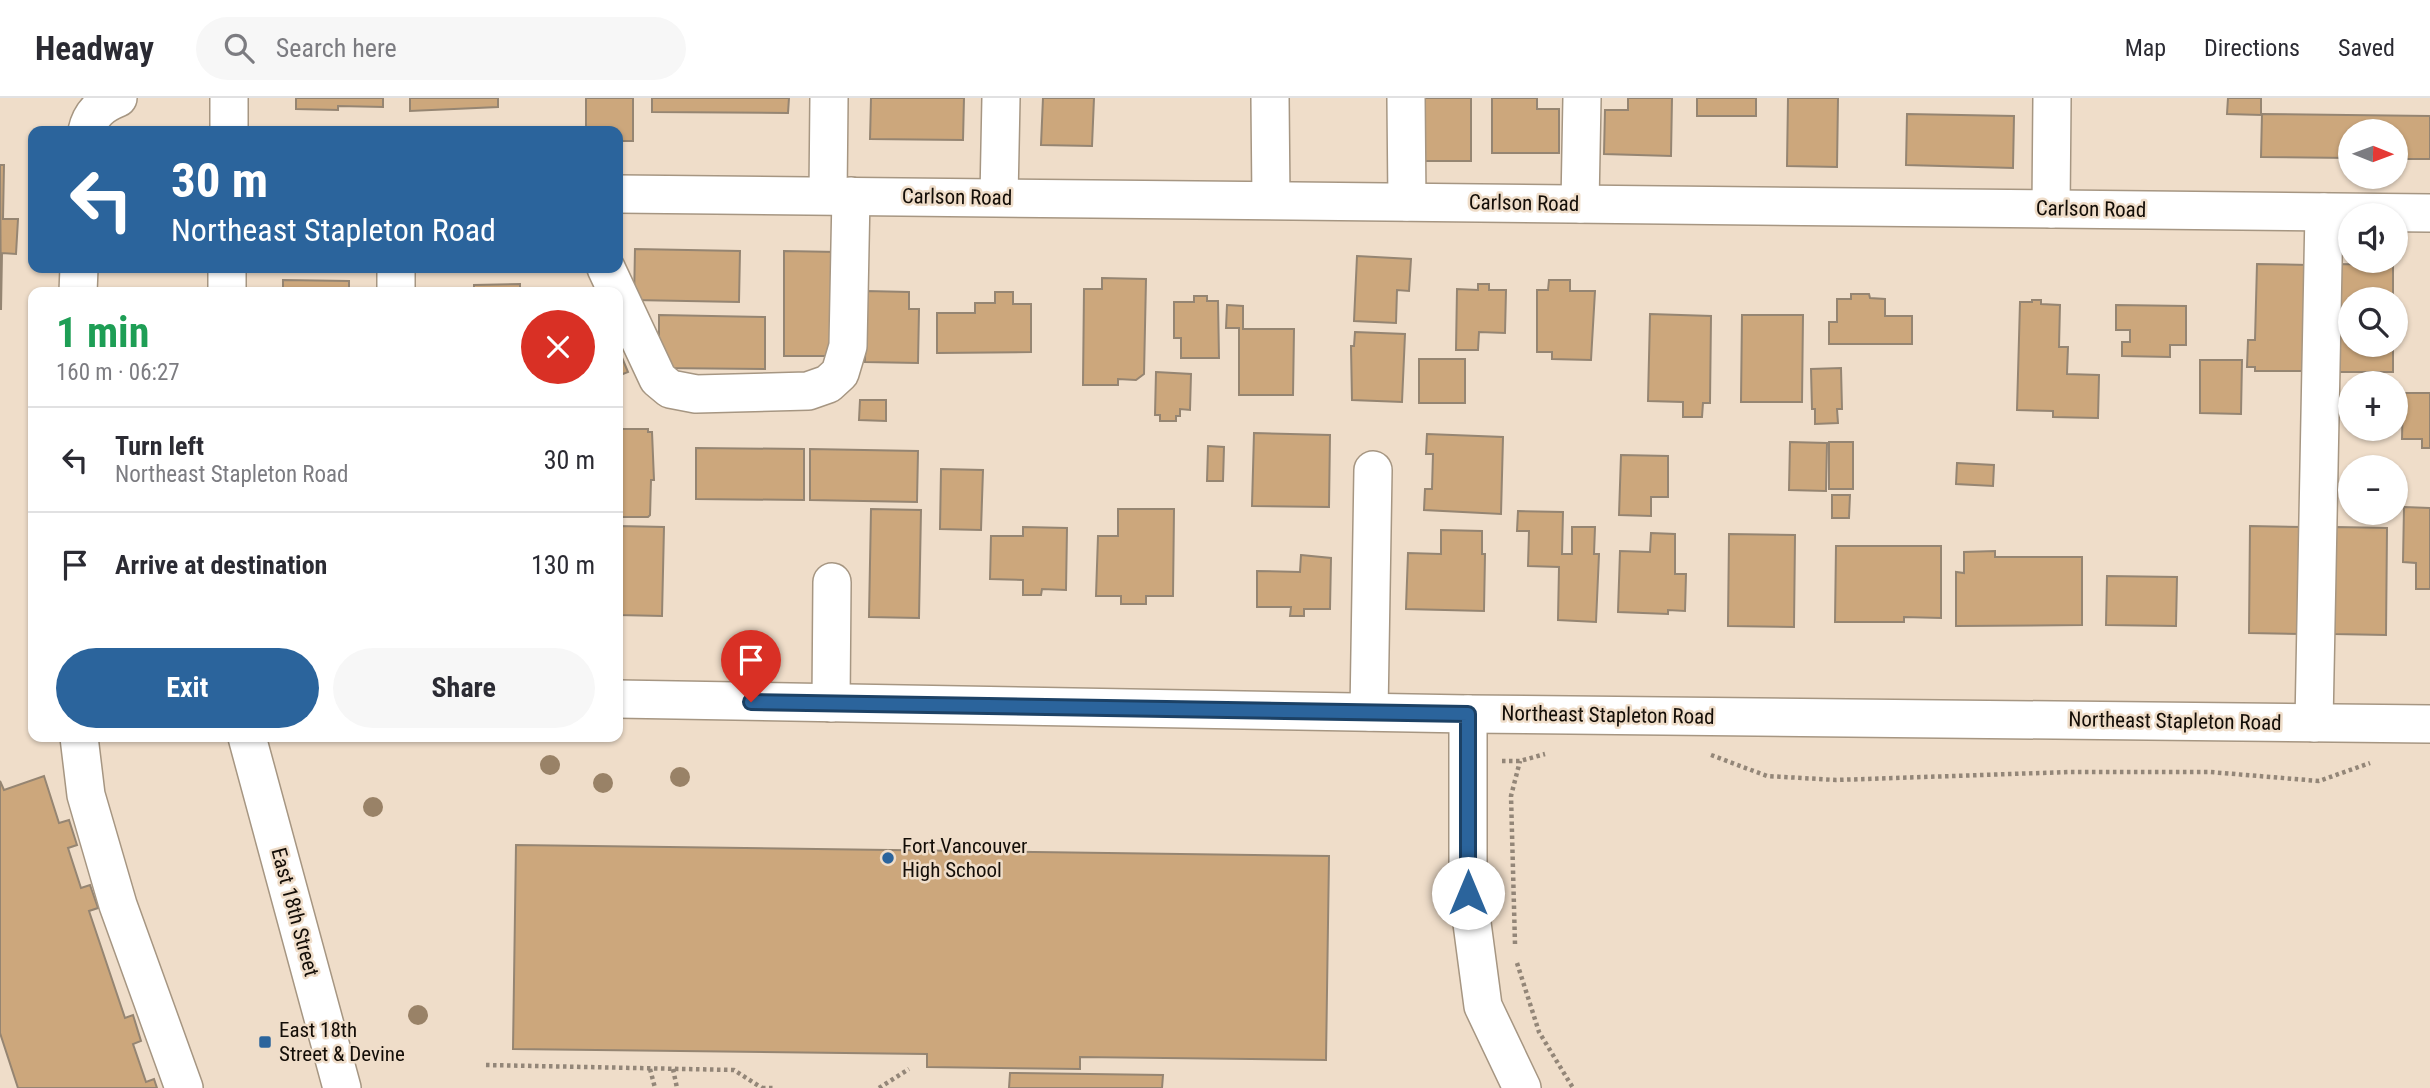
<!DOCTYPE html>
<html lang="en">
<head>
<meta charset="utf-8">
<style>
	:root { --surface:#fff; --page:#f7f7f7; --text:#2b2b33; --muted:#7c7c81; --line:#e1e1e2; --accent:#2b649c }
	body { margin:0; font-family:"Roboto Condensed",sans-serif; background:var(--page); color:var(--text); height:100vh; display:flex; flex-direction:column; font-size:26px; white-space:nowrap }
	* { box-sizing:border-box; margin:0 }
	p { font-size:23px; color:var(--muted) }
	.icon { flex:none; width:38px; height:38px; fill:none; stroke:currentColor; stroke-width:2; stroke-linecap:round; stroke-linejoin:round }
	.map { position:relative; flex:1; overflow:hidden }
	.drawer { position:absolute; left:28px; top:189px; width:595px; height:455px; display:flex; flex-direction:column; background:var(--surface); border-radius:14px; box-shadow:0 2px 5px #0004 }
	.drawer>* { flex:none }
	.top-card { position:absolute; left:28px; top:28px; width:595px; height:147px; border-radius:14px; box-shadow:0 2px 5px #0004; background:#2b649c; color:#fff; overflow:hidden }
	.needle { width:46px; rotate:91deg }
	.fabs { position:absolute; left:2338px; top:21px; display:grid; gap:14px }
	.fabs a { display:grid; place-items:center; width:70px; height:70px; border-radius:50%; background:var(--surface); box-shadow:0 2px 5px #0004; font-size:35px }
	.pin { position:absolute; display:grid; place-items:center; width:60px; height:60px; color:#fff; margin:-72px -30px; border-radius:50% 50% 50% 0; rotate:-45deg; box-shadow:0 0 7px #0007 }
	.pin .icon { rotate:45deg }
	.me { position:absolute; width:77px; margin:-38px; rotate:0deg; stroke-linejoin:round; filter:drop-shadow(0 0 5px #0008) }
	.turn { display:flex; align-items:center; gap:24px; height:147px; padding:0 28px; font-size:32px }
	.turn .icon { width:91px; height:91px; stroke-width:2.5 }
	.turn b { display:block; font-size:49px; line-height:60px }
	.round { display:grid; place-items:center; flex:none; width:74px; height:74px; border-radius:37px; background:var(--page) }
	.headline { display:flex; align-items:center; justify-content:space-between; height:119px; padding:0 28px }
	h1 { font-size:42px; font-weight:700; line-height:52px; color:#1e9e55 }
	.cta { display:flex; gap:14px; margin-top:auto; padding:14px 28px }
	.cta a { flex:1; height:80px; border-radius:42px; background:var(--accent); color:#fff; font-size:28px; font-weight:700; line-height:80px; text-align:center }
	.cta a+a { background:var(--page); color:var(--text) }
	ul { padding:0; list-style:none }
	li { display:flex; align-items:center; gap:21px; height:105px; padding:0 28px; border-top:2px solid var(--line) }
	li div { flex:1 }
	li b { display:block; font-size:26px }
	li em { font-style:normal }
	header { display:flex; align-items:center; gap:42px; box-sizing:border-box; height:98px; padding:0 35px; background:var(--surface); border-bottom:2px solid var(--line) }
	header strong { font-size:33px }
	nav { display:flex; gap:38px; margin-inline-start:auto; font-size:24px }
	.search { width:490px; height:63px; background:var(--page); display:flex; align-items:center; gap:18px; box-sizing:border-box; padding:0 24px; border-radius:38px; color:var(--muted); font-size:26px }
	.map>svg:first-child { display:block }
</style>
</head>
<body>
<header>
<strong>Headway</strong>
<div class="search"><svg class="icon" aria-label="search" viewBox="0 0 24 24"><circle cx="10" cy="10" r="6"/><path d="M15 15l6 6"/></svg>Search here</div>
<nav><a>Map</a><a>Directions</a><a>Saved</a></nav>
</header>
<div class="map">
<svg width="2430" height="990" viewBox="0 0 2430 990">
	<rect width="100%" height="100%" fill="#efddc9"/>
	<g fill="#cca77c" stroke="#958572" stroke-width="2">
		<path d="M296 0H383V9L338 8V12L296 11Z"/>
		<path d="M410 0H498V9L410 13Z"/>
		<path d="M586 0H633V43H618V33H586Z"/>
		<path d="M652 0H789L788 15 652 14Z"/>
		<path d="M871 0H964L963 42 870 41Z"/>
		<path d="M1043 0H1094L1092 48 1041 47Z"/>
		<path d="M1417 0H1471V63H1419Z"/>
		<path d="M1492 0H1537V11H1559V55H1492Z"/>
		<path d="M1628 0H1672L1671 58 1604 56 1605 12H1628Z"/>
		<rect x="1697" y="0" width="59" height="18"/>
		<path d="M1788 0H1838L1837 69 1787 68Z"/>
		<path d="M2228 0H2261V17L2227 16Z"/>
		<path d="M1907 16 2014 18 2013 70 1906 67Z"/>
		<path d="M2262 16 2430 18V61H2396V33H2350V60L2261 59Z"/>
		<path d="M0 67H4L3 121H18L16 156 2 155 1 212Z"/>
		<path d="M635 151 740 153 739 204 634 202Z"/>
		<path d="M784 153 837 154 836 258H784Z"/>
		<path d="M1357 158 1411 161 1409 193 1397 192 1396 225 1354 223Z"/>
		<path d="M2257 166 2308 167 2306 273H2255V269H2247L2248 242H2255Z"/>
		<path d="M2335 166 2393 167V201H2350V247H2393V274H2334Z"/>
		<path d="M1102 180 1146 181 1144 276 1136 282 1118 281V287H1083L1084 191H1102Z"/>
		<path d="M283 182 349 183V191H368V194H283Z"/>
		<path d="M1549 182H1570V193H1595L1591 262 1552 261V254H1537V192H1548Z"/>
		<path d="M520 186V194H474V187Z"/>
		<path d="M1478 186H1489V192H1506L1505 235 1479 234 1478 252H1456L1457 191 1478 192Z"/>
		<path d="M866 193 909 194V211H919L918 265 865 264Z"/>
		<path d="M995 194H1013V206H1031V254L937 255V215H975V205H995Z"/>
		<path d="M1851 196H1869L1870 200 1885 201V218H1912V246H1829V224H1837V201H1851Z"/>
		<path d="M1194 198H1207V203H1218L1219 260H1181V240H1174V204H1194Z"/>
		<path d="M2032 202H2041V206L2060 207 2059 249H2068L2067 276 2099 277 2098 320 2053 319V313L2017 312 2020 204H2032Z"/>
		<path d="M1227 207 1243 208V231H1294L1293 297H1239V230H1226Z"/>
		<path d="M2116 207 2186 208V247H2170V259L2122 258V244H2130V232H2116Z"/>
		<path d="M1650 216 1711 218 1710 305H1703L1702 319H1683V304L1648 303Z"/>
		<path d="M659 217 765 219V271L659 270Z"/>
		<path d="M1742 217H1803L1802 304H1741Z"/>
		<path d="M1355 234 1405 236 1402 304 1352 302 1351 248H1354Z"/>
		<path d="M618 250 628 274 618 278Z"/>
		<rect x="1419" y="261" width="46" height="44"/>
		<path d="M2200 262H2242L2241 316 2200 315Z"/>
		<path d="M1841 270 1842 311H1837L1838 325 1815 326V311H1812L1811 271Z"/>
		<path d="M1156 274 1191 276 1190 312 1180 311V318H1176V323H1160V317H1155Z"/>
		<path d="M2403 295H2430V350H2422V341H2402Z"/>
		<path d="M860 302H886V323L859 322Z"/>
		<path d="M618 331H648V334H652L654 382H651L650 417 648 419H618Z"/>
		<path d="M1254 335 1330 337 1329 409 1252 408Z"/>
		<path d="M1427 336 1503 339 1501 416 1424 412 1425 391H1432L1433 356H1426Z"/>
		<path d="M1790 344 1827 345 1826 393 1789 392Z"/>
		<rect x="1829" y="344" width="24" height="47"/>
		<path d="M1208 348 1224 349 1223 383H1207Z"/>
		<path d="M696 350 804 351V402L696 401Z"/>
		<path d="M810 351 918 353 917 404 810 402Z"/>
		<path d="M1621 357 1668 358V399H1651V418L1619 417Z"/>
		<path d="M1957 365 1994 367 1993 388 1956 386Z"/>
		<path d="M941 371 983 372 981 432 940 431Z"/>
		<path d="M1832 397H1850L1849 420H1832Z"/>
		<path d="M2404 409 2430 410V491H2416V465L2403 464Z"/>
		<path d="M871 411 921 412 919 520 869 519Z"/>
		<path d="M1118 411H1174L1173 498H1146V506H1121V498H1096L1098 438H1118Z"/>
		<path d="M1518 413 1563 414 1562 456H1572V429H1595L1594 456H1599L1596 524 1558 522 1559 469 1528 468 1529 433H1517Z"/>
		<path d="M618 428 664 429 662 518 618 517Z"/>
		<path d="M2250 428 2301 429V536L2249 535Z"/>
		<path d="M1023 429 1067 430 1066 492 1042 491 1041 497H1023V482L990 481 991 438H1023Z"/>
		<path d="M2336 429 2387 430 2386 537 2334 536Z"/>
		<path d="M1441 432 1482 433V456H1485L1484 513 1406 511 1408 455 1441 456Z"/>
		<path d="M1651 435 1675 436V476H1686L1685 513 1668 512V516L1618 514 1620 453 1650 454Z"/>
		<path d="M1729 436 1795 437 1794 529 1728 528Z"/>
		<path d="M1836 448H1941V520L1904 519V524H1835Z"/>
		<path d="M1995 453V459H2082V527L1956 528V474L1964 475V454Z"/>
		<path d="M1301 457 1331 460 1330 511H1304V518H1290L1291 509H1257V473L1300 474Z"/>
		<path d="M2107 478 2177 479 2176 528 2106 527Z"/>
		<path d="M44 678 59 725 69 722 77 747 68 750 81 790 90 787 98 810 89 813 125 920 133 917 141 943 133 946 146 984 154 981 157 990H18L0 935V683L4 692Z"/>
		<path d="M516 747 1329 758 1326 962 1080 959V971L927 969V956L513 951Z"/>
		<path d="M1010 975 1163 977 1162 990H1009Z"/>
	</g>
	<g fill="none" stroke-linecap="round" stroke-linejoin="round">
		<defs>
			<g id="minor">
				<path d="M1270 0 1271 102"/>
				<path d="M1406 0 1407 104"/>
				<path d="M87 33C91 15 101 7 118 0"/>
				<path d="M229 33V0"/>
				<path d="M618 96 2430 115"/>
				<path d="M828 97 829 0"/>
				<path d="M999 99 1001 0"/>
				<path d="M1580 106 1582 0"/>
				<path d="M2051 111 2052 0"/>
				<path d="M606 170 658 281 670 291 696 296 808 293 828 286 840 275 848 248 851 98"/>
				<path d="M78 194 79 170"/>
				<path d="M227 194V170"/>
				<path d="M396 194V170"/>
				<path d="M618 601 1468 616 2430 626"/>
				<path d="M831 605 832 484"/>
				<path d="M1369 614 1373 372"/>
				<path d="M1468 616V795L1483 908 1522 990"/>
				<path d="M2314 625 2324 114"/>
				<path d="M79 639 86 697 118 807 184 990"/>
				<path d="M247 639 342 990"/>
			</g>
		</defs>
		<use href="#minor" stroke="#a69682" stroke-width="40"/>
		<g stroke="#938678" stroke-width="4.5" stroke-dasharray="3.5 3.5" stroke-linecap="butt">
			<path d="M1711 657 1767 678 1836 682 2069 674H2210L2319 683 2370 665"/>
			<path d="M1502 663H1520L1545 656"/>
			<path d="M1515 846 1511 698 1520 663"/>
			<path d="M1517 865 1539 934 1573 990"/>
			<path d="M486 967 734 972 762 990"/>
			<path d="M650 971 655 990"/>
			<path d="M673 971 677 990"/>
			<path d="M762 990H775"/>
			<path d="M879 990 909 971"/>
		</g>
		<use href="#minor" stroke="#fff" stroke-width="37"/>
	</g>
	<g fill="#998267">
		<circle cx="550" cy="667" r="10"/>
		<circle cx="680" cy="679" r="10"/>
		<circle cx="603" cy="685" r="10"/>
		<circle cx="373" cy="709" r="10"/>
		<circle cx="418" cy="917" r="10"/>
	</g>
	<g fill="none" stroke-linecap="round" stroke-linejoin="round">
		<defs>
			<path id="route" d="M751 604 1468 616V795"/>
		</defs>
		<use href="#route" stroke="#1c4165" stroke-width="18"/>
		<use href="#route" stroke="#2b649c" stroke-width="12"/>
	</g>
	<g fill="#2b649c" stroke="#efddc9" stroke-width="2.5">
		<circle cx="888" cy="760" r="7"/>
		<rect x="258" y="937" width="14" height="14" rx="3.5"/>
	</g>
	<g text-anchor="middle" stroke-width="5" stroke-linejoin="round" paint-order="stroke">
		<g font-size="21" fill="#130d07" stroke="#efddc9">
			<text transform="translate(957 99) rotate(1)" y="7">Carlson Road</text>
			<text transform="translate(1524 105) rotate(1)" y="7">Carlson Road</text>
			<text transform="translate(2091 111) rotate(1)" y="7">Carlson Road</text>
			<text transform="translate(1608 617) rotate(1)" y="7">Northeast Stapleton Road</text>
			<text transform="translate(2175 623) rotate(1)" y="7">Northeast Stapleton Road</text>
			<text transform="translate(295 814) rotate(75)" y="7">East 18th Street</text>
		</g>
		<g font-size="21" fill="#130d07" stroke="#efddc9" text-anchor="start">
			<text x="902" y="755">Fort Vancouver<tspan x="902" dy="24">High School</tspan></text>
			<text x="279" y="939">East 18th<tspan x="279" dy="24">Street &amp; Devine</tspan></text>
		</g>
	</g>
</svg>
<div class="fabs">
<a><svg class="needle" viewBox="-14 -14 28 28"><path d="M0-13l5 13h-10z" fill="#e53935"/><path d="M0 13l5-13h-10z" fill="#7c7c81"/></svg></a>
<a><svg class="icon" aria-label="sound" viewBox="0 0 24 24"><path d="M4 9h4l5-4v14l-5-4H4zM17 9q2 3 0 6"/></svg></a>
<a><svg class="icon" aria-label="search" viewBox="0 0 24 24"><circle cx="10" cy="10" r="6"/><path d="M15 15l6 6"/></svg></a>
<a>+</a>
<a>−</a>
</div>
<div class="pin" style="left:751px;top:604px;background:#d93025"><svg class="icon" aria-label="arrive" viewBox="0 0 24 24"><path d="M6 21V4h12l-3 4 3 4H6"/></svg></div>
<svg class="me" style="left:1468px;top:795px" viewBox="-20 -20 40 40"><circle r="19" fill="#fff"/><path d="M0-13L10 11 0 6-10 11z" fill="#2b649c"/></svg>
<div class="top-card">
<div class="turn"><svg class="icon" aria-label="left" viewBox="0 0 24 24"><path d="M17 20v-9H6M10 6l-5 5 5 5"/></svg><div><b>30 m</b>Northeast Stapleton Road</div></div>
</div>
<section class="drawer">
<div class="headline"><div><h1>1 min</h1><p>160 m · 06:27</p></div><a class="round" style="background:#d93025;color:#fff"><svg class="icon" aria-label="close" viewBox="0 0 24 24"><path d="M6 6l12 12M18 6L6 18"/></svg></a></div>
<ul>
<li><svg class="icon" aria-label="left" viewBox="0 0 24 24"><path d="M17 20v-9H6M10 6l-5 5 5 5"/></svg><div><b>Turn left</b><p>Northeast Stapleton Road</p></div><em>30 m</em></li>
<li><svg class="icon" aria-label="arrive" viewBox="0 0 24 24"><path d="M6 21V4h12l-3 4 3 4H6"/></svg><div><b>Arrive at destination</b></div><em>130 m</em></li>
</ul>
<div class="cta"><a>Exit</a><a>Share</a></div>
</section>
</div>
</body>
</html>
